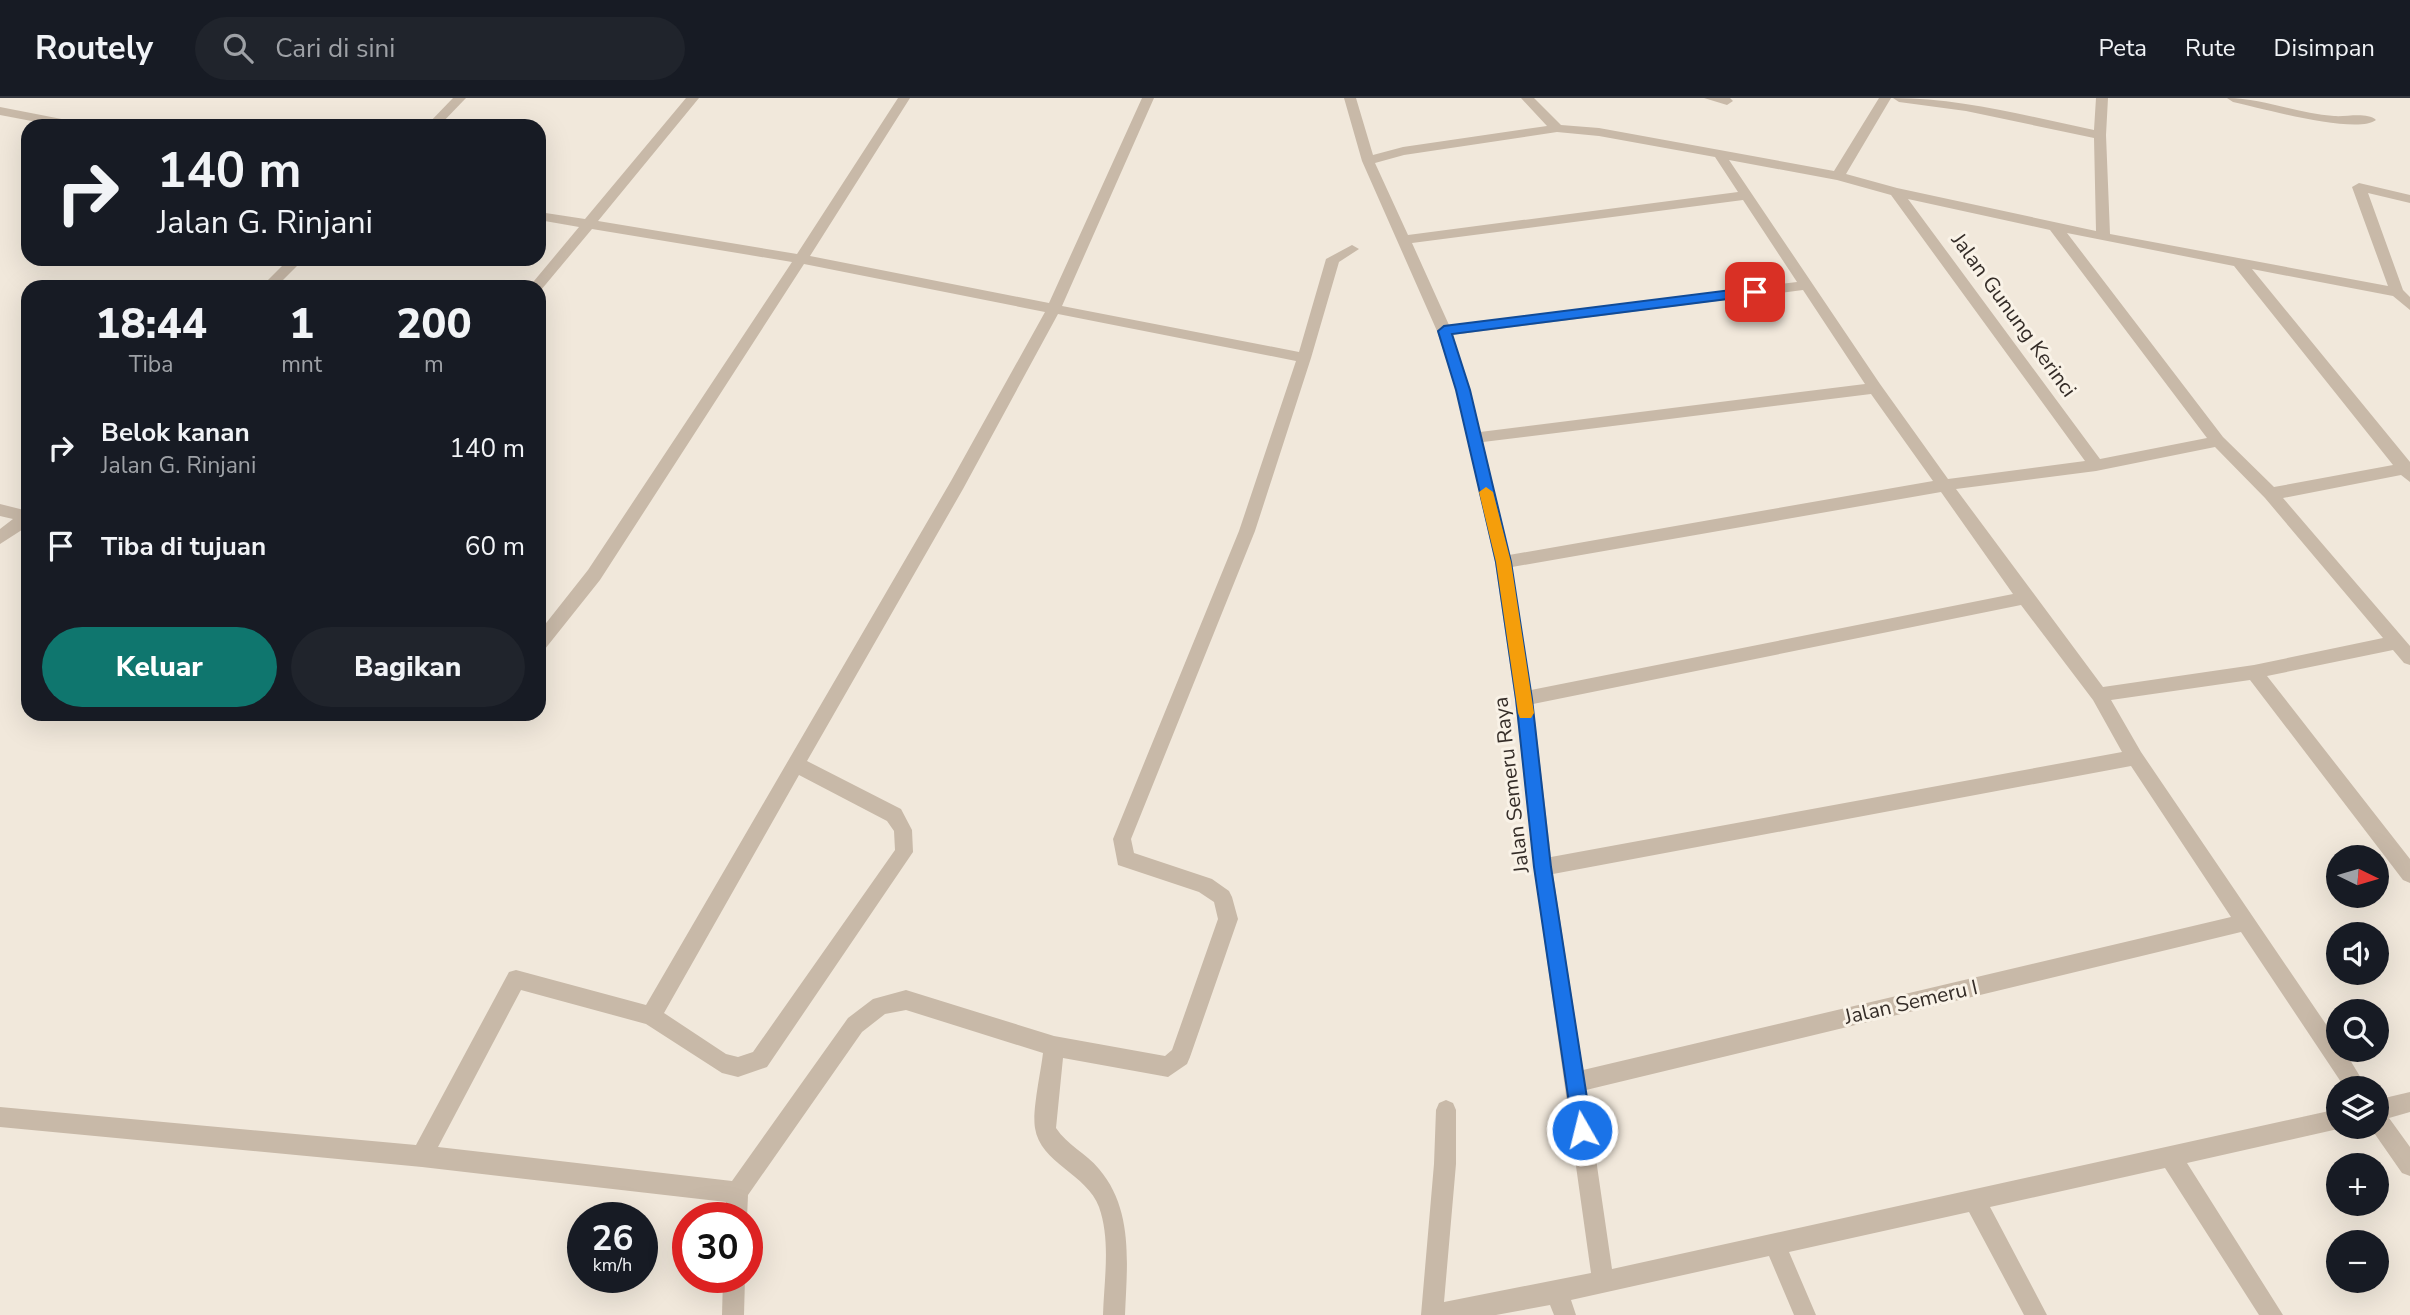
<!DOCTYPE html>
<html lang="id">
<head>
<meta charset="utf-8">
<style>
	:root { --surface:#171b24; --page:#20242c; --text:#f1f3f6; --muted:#9ea1a6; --line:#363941; --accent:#0f766e }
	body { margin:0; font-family:"Nunito Sans",sans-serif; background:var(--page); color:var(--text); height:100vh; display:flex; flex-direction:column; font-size:26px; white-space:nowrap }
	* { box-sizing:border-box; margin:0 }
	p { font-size:23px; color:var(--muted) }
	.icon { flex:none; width:38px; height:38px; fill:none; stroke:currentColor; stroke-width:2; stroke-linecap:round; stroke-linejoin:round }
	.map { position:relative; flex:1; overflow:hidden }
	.side { position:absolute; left:21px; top:182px; width:525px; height:441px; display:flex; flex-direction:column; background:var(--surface); border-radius:21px; box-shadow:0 7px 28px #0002 }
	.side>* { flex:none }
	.hud { position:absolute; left:21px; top:21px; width:525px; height:147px; border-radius:21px; box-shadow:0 7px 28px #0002; background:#171b24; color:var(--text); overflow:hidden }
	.needle { width:46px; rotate:95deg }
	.controls { position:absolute; left:2326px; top:747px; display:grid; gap:14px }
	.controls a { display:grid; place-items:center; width:63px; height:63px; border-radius:50%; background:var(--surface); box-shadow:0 7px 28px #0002; font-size:35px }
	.speed { position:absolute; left:567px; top:1104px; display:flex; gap:14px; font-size:35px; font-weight:700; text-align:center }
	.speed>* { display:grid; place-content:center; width:91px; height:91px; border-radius:50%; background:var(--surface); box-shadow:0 7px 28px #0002; line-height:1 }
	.speed small { font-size:18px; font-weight:400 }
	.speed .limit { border:10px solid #d22; background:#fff; color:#111 }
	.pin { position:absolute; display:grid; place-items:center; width:60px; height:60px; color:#fff; margin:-30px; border-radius:14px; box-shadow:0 4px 10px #0006 }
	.me { position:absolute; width:77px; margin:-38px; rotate:352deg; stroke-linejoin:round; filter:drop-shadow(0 0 5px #0008) }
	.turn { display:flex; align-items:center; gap:24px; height:147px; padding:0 21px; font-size:32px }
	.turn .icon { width:91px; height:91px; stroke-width:2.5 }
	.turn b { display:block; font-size:49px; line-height:60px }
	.eta { display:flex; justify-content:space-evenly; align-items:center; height:119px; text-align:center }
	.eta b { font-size:42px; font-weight:800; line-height:49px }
	.action { display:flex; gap:14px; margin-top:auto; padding:14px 21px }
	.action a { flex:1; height:80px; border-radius:42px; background:var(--accent); color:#fff; font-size:28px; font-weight:800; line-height:80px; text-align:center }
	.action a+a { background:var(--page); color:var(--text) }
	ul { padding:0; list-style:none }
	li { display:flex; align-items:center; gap:21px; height:98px; padding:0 21px }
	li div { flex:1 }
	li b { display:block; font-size:26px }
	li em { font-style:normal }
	header { display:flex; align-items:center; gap:42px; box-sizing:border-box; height:98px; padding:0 35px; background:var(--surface); border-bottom:2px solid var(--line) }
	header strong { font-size:33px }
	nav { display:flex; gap:38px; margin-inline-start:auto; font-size:24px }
	.search { width:490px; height:63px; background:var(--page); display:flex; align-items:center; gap:18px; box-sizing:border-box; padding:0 24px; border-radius:38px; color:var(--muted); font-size:26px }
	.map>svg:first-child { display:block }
</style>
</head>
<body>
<header>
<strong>Routely</strong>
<div class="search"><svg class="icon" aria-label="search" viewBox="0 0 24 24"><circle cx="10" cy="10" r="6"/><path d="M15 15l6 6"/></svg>Cari di sini</div>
<nav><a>Peta</a><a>Rute</a><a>Disimpan</a></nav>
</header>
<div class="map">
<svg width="2410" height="1217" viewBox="0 0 2410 1217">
	<rect width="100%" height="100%" fill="#f1e8db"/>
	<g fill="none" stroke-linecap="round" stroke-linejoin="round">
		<g fill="#c8b9a8" fill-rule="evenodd">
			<path d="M453 0H466L439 28H426Z"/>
			<path d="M686 0H699L598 123 797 156 898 0H910L810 158 1049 205 1142 0H1154L1062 208 1299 254 1326 161 1352 147 1359 151 1339 164 1311 260 1255 433 1131 741 1134 755 1212 781 1229 793 1232 799 1238 821 1190 959 1187 966 1168 979 1063 960 1056 1030C1067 1047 1086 1055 1099 1071 1134 1112 1127 1167 1125 1217H1103C1104 1182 1111 1143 1099 1109 1087 1076 1040 1065 1035 1030 1032 1013 1041 973 1043 955L906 912 885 916 862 934 748 1097 747 1120H725L726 1104 422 1069 0 1029V1009L416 1047 509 874 516 872 646 907 951 383 1045 214 804 166 600 482 545 551 539 553V534L588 472 792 164 592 131 541 192 539 189H529L579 129 539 122V114L585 121ZM1058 216 1296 263 1239 433 1113 741 1118 767 1199 794 1214 804 1218 821 1172 952 1165 958 1054 938 906 892 873 901 848 920 732 1083 438 1049 521 892 646 926 722 975 738 979 767 969 913 754 912 732 901 711 807 663 963 391ZM799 677 887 723 894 733 895 752 753 954 738 959 726 956 664 915Z"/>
			<path d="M1344 0H1356L1373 57 1403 49 1547 28 1521 0H1534L1561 27 1599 30 1834 73 1879 0H1891L1846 76 1897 90 2096 133 2094 40 1966 13 1899 4 1893 0C1961 0 2027 18 2094 32L2096 0H2108L2106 37 2110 136 2388 188 2352 89 2359 85 2410 97V105L2368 95 2403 192 2410 199V212L2393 198 2252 171 2410 364V384L2401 377 2283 400 2410 548V567L2404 565 2393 552 2267 578 2410 761V785L2403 782 2250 582 2111 602 2141 654 2338 944V952H2344L2367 990H2345L2241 834 1586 992 1612 1171 2338 1011V1029H2344L2338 1031 2187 1065 2283 1217H2259L2165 1070 1990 1109 2047 1217H2024L1969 1114 1789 1154 1816 1217H1794L1769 1158 1571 1202 1576 1217H1554L1550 1207 1496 1217H1421L1434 1066 1436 1012 1439 1005 1446 1002 1453 1005 1456 1012V1066L1444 1204 1591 1175 1534 769 1515 601 1495 464 1456 291 1437 233 1362 63ZM1557 34 1599 38 1715 59 1738 94 1408 137 1375 65 1404 57ZM1729 62 1837 82 1891 97 2085 363 1948 381 1880 286ZM1908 101 2050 132 2207 340 2100 361ZM1743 102 1797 184 1449 227 1412 145ZM2067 135 2234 168 2393 367 2274 389 2223 339ZM1803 192 1865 286 1480 334 1470 291 1452 237ZM1871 296 1933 383 1509 457 1483 344ZM2215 349 2265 400 2383 540 2254 567 2103 589 1956 391 2096 373ZM1941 394 2013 496 1531 592 1512 469ZM2021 507 2093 602 2122 654 1551 759 1533 606ZM2131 668 2231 819 1583 972 1553 776Z"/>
			<path d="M1704 0H1730L1733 3 1727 7Z"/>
			<path d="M2227 0C2264 0 2298 16 2334 18 2347 19 2367 14 2376 22 2357 37 2260 10 2233 4Z"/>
			<path d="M0 9 77 24 83 28H58L0 17Z"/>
			<path d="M289 161H304L276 189H261Z"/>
			<path d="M0 406 28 413V428L0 446V431L13 421 0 418Z"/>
			<path d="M2410 994V1014L2389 1020 2410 1049V1078L2402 1075 2370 1029H2376V1002Z"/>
			<path d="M723 1180H745L744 1217H722Z"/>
		</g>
	</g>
	<path fill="#1a73e8" stroke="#114b97" stroke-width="2" d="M1755 189 1761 194 1759 197 1452 236 1470 292 1511 464 1532 601 1551 769 1592 1032 1589 1038 1582 1041 1576 1038 1573 1032 1534 769 1516 601 1496 464 1456 292 1438 233 1444 228Z"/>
	<path fill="#f59e0b" d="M1486 389 1493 394 1511 464 1534 615 1531 620H1520L1518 615 1496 464 1479 394Z"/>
	<g text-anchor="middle" stroke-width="6" stroke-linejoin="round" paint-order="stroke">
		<g font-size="21" fill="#352d28" stroke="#f9f2e7">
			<text transform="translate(2014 217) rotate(54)" y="7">Jalan Gunung Kerinci</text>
			<text transform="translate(1511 687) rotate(-97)" y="7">Jalan Semeru Raya</text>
			<text transform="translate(1911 904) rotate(-13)" y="7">Jalan Semeru I</text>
		</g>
	</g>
</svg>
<div class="controls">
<a><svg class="needle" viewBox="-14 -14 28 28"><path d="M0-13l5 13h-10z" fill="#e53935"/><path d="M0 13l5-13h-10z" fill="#9ea1a6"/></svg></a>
<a><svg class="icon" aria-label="sound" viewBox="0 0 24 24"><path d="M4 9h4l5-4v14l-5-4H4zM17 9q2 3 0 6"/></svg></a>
<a><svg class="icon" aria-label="search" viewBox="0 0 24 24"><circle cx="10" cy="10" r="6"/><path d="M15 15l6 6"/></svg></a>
<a><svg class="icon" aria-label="layers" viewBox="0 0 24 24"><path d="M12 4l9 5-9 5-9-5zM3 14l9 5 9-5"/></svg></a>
<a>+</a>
<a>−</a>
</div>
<div class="speed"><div>26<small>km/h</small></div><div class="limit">30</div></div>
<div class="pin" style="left:1755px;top:194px;background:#d93025"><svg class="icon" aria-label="arrive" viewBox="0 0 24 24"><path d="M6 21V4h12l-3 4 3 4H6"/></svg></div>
<svg class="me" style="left:1582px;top:1032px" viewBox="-20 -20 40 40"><circle r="17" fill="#1a73e8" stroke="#fff" stroke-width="3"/><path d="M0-11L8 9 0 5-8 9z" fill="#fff"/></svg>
<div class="hud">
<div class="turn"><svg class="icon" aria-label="right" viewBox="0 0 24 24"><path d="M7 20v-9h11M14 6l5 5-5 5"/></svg><div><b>140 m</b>Jalan G. Rinjani</div></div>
</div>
<section class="side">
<div class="eta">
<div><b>18:44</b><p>Tiba</p></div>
<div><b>1</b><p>mnt</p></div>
<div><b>200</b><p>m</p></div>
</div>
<ul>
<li><svg class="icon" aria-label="right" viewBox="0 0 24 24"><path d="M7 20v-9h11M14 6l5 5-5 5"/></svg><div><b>Belok kanan</b><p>Jalan G. Rinjani</p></div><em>140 m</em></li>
<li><svg class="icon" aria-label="arrive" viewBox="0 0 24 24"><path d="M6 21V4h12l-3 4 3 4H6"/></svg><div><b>Tiba di tujuan</b></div><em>60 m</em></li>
</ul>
<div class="action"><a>Keluar</a><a>Bagikan</a></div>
</section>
</div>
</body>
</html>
